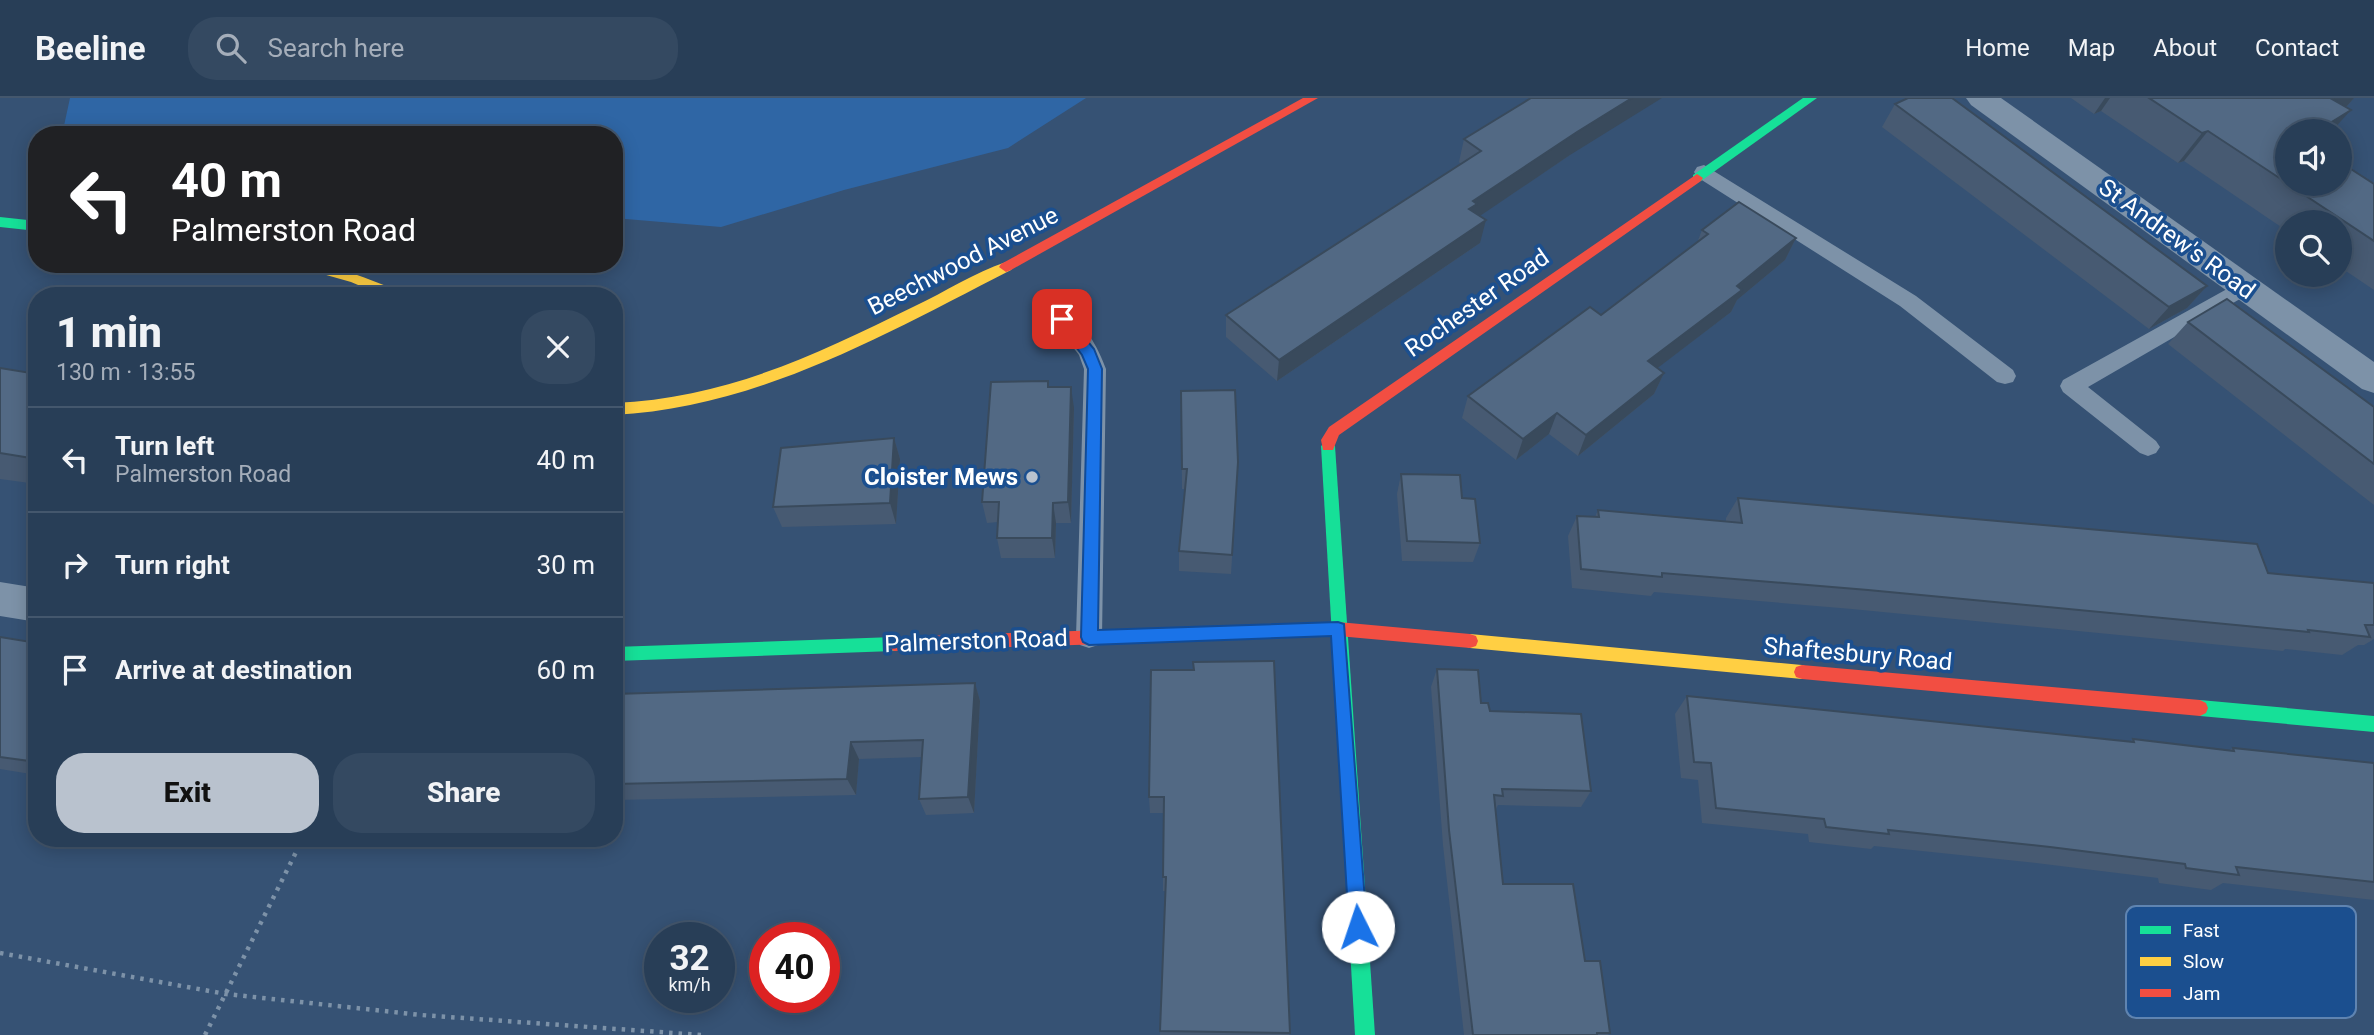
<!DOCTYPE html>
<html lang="en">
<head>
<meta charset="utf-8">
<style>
	:root { --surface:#283e57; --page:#344961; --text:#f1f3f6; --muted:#a5aeba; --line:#44576d; --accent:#b9c2ce }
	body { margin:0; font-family:Roboto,sans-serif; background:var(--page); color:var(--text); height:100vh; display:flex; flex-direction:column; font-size:26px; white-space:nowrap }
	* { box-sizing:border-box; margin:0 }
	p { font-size:23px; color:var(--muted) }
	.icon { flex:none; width:38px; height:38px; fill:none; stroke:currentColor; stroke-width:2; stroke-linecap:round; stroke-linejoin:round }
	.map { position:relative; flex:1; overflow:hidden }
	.details { position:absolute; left:28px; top:189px; width:595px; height:560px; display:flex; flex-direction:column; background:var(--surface); border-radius:28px; box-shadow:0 4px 18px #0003,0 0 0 2px var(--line) }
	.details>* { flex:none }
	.hud { position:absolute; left:28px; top:28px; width:595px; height:147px; border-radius:28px; box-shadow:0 4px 18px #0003,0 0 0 2px var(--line); background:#202124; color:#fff; overflow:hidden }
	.tools { position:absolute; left:2275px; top:21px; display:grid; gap:14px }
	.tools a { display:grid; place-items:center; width:77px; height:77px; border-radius:50%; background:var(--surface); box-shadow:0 4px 18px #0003,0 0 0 2px var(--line); font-size:35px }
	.speed { position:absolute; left:644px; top:824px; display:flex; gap:14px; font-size:35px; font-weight:700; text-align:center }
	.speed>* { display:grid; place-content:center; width:91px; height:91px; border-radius:50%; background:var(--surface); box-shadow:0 4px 18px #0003,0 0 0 2px var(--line); line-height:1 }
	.speed small { font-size:18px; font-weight:400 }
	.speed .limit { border:10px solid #d22; background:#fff; color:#111 }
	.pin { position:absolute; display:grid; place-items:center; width:60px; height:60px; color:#fff; margin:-30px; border-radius:14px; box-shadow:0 4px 10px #0006 }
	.me { position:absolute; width:77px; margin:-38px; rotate:356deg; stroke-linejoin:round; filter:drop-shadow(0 0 5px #0008) }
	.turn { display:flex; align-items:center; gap:24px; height:147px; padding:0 28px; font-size:32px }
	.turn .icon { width:91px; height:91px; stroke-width:2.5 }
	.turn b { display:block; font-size:49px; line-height:60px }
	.round { display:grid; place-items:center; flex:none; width:74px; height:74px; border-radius:28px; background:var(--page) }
	.head { display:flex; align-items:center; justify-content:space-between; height:119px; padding:0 28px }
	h1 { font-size:42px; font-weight:800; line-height:52px }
	.action { display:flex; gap:14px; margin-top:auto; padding:14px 28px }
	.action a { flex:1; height:80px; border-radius:28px; background:var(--accent); color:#111; font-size:28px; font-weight:800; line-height:80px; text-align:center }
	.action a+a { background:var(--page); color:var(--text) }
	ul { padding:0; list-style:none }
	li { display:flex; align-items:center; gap:21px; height:105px; padding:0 28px; border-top:2px solid var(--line) }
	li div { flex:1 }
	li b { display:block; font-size:26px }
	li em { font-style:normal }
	header { display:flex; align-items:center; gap:42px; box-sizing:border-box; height:98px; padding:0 35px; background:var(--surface); border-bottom:2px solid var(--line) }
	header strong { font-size:33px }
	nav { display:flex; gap:38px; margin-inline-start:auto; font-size:24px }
	.search { width:490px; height:63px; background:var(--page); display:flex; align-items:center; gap:18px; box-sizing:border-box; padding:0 24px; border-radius:28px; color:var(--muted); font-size:26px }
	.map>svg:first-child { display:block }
</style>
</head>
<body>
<header>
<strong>Beeline</strong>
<div class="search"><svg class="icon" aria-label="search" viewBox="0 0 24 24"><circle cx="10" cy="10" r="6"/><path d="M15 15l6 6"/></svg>Search here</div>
<nav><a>Home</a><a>Map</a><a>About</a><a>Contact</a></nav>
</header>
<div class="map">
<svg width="2374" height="937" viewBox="0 0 2374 937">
	<rect width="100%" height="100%" fill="#365274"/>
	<path fill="#2f66a5" d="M70 0H1086L1008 50 844 92 721 129 614 120V37H62Z"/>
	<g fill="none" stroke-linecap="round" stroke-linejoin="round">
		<g stroke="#7d92a8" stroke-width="4.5" stroke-dasharray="3.5 6" stroke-linecap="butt">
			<path d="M0 855 226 896 421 917 701 937"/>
			<path d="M205 937 303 740"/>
		</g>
		<g fill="#7d92a8" fill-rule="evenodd">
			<path d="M1704 67 1916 198 2013 272 2016 278 2013 284 2005 286 1997 284 1900 208 1697 79 1694 74 1697 69Z"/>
			<path d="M2245 181 2252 184 2256 189 2252 194 2088 289 2156 343 2160 349 2156 355 2148 358 2140 355 2063 294 2060 288 2063 282Z"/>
			<path d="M1062 213C1083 219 1099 252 1106 271L1102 539 1098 547 1089 550 1080 547 1076 539 1084 271 1079 257 1051 221 1054 215Z"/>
		</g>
		<g fill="#7d92a8" fill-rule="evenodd">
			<path d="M1966 0H2001L2374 264V295L2362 291 1971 7Z"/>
			<path d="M0 484 37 490V524L0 518Z"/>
		</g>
		<g fill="#16e098" fill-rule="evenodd">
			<path d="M1803 0H1817L1701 83H1693V77Z"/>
			<path d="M0 119 37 123V133L0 129Z"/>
			<path d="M1328 342 1335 348 1375 937H1355L1321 348Z"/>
			<path d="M894 539 900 541 902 546 900 551 894 553 614 563V549Z"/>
			<path d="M2200 602 2374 618V634L2200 618 2194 615 2192 610 2194 605Z"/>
		</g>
		<g fill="#ffcf43" fill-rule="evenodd">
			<path d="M1006 164 1013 169 1011 172C886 236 757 310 614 317V305C727 300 815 257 915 208 945 194 975 174 1006 164Z"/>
			<path d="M296 166C335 166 367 180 403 195L405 198H384L351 184 298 169Z"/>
			<path d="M1470 536 1802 567 1808 569 1810 574 1808 579 1802 581 1470 550 1464 548 1462 543 1464 538Z"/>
		</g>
		<g fill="#f24e42" fill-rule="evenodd">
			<path d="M1303 0H1318L1011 172 1006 174 999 169 1001 166Z"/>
			<path d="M1697 76 1703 80 1701 83 1339 337 1333 352H1323L1321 342 1329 329Z"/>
			<path d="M1338 524 1470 536 1476 538 1478 543 1476 548 1470 550 1338 538 894 553 888 551 886 546 888 541 894 539Z"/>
			<path d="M1802 567 2200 602 2206 605 2208 610 2206 615 2200 618 1802 581 1796 579 1794 574 1796 569Z"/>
		</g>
	</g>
	<g fill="#475a72">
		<path d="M2071 0H2354L2347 8 2287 33 2374 86V192L2340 169V124H2287V133L2184 63 2178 65 2101 13 2094 16Z"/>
		<path d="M1895 6 2207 188 2187 210 2149 231 1882 29Z"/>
		<path d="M1464 41 1570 57 1479 118 1480 145 1277 283 1226 239V217L1461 66 1459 64Z"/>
		<path d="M1702 132 1796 140 1785 162 1737 202 1731 214 1657 270 1664 275 1654 296 1578 358 1549 336 1516 362 1462 320 1468 298 1601 217 1697 145Z"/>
		<path d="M2188 224 2374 309V407L2168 246Z"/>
		<path d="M0 270 37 276V386L0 381Z"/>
		<path d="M1049 289 1074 310 1071 425H1056L1055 460H1001L997 440 998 424 987 425 982 404Z"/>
		<path d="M1181 293 1238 364 1231 476 1179 473V453L1185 391H1182Z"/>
		<path d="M894 340 900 361 896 426 782 429 773 409Z"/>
		<path d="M1401 376 1462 400 1480 445 1473 464 1402 463 1397 396Z"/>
		<path d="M1738 400 2268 475 2374 485V541L2364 547H2358L2342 557 2285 551 2283 553 1852 511 1654 494 1651 498 1572 490 1568 438 1577 418 1595 419 1598 412 1726 424V420Z"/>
		<path d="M0 539 37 545V677L0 671Z"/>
		<path d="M1437 571 1591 693 1581 709 1498 707 1495 713 1503 786 1585 863 1610 935 1608 937H1464L1443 747 1431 589Z"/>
		<path d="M1151 572 1290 935 1289 937H1160L1166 793H1163V715H1150L1149 699Z"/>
		<path d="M975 585 980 603 974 715 926 717 919 701 922 659 859 661 856 697 614 702V596Z"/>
		<path d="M1687 598 2130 644 2133 641 2229 652 2233 650 2374 665V802L2223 785 2211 792 2159 785 2158 780 2027 764 1874 748 1871 751 1809 744 1808 736 1702 725 1698 682 1681 680 1675 616Z"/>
	</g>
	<g fill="#394a5c">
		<path d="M1632 0H1662L1570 57 1474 122 1469 111 1473 103 1577 34Z"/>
		<path d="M2105 0H2110L2101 13 2094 16Z"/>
		<path d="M2334 0H2354L2347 8 2306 31Z"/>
		<path d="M2351 12 2332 33H2317Z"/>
		<path d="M2208 33 2184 63 2178 65 2202 35Z"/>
		<path d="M1486 122 1480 145 1277 283 1279 262Z"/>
		<path d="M1796 140 1785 162 1737 202 1731 214 1638 285 1648 263Z"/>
		<path d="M2207 188 2187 210 2149 231 2169 209Z"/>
		<path d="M1664 275 1654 296 1578 358 1586 337Z"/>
		<path d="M1071 289 1074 310 1071 425 1068 404Z"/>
		<path d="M1557 315 1549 336 1516 362 1523 341Z"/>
		<path d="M894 340 900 361 896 426 890 405Z"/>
		<path d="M1053 405 1056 425 1055 460 1052 440Z"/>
		<path d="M975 585 980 603 974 715 968 699Z"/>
		<path d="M851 644 859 661 856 697 847 681Z"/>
	</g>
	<g fill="#526984" stroke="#394a5c" stroke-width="2">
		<path d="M1531 0H1632L1577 34 1473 103 1477 106 1469 111 1486 122 1279 262 1226 217 1481 53 1464 41Z"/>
		<path d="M1908 0H1952L2207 188 2169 209 1895 6Z"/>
		<path d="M2149 0H2334L2332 1 2351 12 2317 33H2287V85L2208 33 2202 35Z"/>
		<path d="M2340 64 2374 86V143L2288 86H2340Z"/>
		<path d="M1739 104 1796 140 1737 188 1742 192 1648 263 1664 275 1586 337 1557 315 1523 341 1468 298 1590 209 1601 217 1708 136 1702 132Z"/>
		<path d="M2227 201 2374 309V366L2188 224Z"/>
		<path d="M0 270 37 276V279L35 282H37V361L0 355Z"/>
		<path d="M1048 283V289H1071L1068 404 1053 405 1052 440H997L999 404H982L991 284Z"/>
		<path d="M1235 292 1238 364 1232 457 1179 453 1187 371H1182L1181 293Z"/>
		<path d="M894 340 890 405 773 409 781 350Z"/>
		<path d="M1401 376 1460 377 1462 400 1475 401 1480 445 1407 443Z"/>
		<path d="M1738 400 2257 446 2268 475 2374 485V527H2365L2370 539 2308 532 2309 534 1868 492 1662 475V479L1581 471 1577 418 1599 419 1598 412 1742 425Z"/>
		<path d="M0 539 37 545V664L0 659Z"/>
		<path d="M1274 563 1290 935 1160 933 1166 779H1163L1164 699H1149L1151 572H1194L1193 564Z"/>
		<path d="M1437 571 1478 572 1481 605H1488L1490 613 1581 616 1591 693 1502 691 1503 698 1494 697 1503 786H1573L1585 863H1600L1610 935H1597V937H1473L1449 732Z"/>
		<path d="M975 585 968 699 919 701 923 642 851 644 847 681 614 686V596Z"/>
		<path d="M1687 598 2134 644 2133 641 2234 653 2233 650 2374 665V784L2236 769 2239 777 2186 770 2185 766 2050 749 1888 732 1889 736 1826 729 1824 721 1716 710 1711 665 1694 664Z"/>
	</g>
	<path fill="#1a73e8" stroke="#114b97" stroke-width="2" d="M1062 216 1067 218 1094 251 1102 271 1098 532 1338 524 1344 526 1367 829 1365 835 1358 838 1351 835 1349 829 1331 538 1089 547 1083 544 1081 539 1088 271 1082 257 1055 221Z"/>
	<circle fill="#b9c2ce" stroke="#1b4f8f" stroke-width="2.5" cx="1032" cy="379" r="7"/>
	<g text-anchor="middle" stroke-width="7" stroke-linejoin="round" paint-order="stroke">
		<g font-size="24" fill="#fff" stroke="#1b4f8f">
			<text transform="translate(2177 141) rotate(36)" y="8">St Andrew's Road</text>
			<text transform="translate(963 163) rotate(-27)" y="8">Beechwood Avenue</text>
			<text transform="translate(1477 205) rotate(-35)" y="8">Rochester Road</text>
			<text transform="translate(976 543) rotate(-2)" y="8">Palmerston Road</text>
			<text transform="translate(1858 556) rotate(5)" y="8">Shaftesbury Road</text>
		</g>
		<g font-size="24" font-weight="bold" fill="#fff" stroke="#1b4f8f" text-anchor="end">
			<text x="1018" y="387">Cloister Mews</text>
		</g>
	</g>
	<rect x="2126" y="808" width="230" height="112" rx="10" fill="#1b4f8f" stroke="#5f84b1" stroke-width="2"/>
	<rect x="2140" y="828" width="31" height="8" fill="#16e098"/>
	<rect x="2140" y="859" width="31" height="9" fill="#ffcf43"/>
	<rect x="2140" y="891" width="31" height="8" fill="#f24e42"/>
	<g font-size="19" fill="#fff">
		<text x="2183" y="839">Fast</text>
		<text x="2183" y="870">Slow</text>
		<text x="2183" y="902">Jam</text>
	</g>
</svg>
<div class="tools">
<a><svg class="icon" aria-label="sound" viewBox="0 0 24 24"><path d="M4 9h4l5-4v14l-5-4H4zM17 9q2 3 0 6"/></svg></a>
<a><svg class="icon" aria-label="search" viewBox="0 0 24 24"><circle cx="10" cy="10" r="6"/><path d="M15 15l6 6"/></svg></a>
</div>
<div class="speed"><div>32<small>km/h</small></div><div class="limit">40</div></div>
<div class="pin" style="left:1062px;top:221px;background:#d93025"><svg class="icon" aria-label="arrive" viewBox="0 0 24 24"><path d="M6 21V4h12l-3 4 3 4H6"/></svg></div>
<svg class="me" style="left:1358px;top:829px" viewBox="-20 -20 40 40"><circle r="19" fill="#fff"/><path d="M0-13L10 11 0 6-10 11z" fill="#1a73e8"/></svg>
<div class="hud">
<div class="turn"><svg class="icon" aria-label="left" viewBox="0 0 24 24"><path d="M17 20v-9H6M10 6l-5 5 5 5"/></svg><div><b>40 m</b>Palmerston Road</div></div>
</div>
<section class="details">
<div class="head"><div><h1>1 min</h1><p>130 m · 13:55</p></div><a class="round"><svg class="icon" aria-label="close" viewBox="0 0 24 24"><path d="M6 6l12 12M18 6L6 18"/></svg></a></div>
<ul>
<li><svg class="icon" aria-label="left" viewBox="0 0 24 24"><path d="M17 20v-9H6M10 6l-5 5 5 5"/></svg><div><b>Turn left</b><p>Palmerston Road</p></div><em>40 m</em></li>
<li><svg class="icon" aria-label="right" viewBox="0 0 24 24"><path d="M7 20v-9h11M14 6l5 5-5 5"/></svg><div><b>Turn right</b></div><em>30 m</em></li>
<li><svg class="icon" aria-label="arrive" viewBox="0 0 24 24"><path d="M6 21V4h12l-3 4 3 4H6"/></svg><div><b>Arrive at destination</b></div><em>60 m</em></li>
</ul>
<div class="action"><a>Exit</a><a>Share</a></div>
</section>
</div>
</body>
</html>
